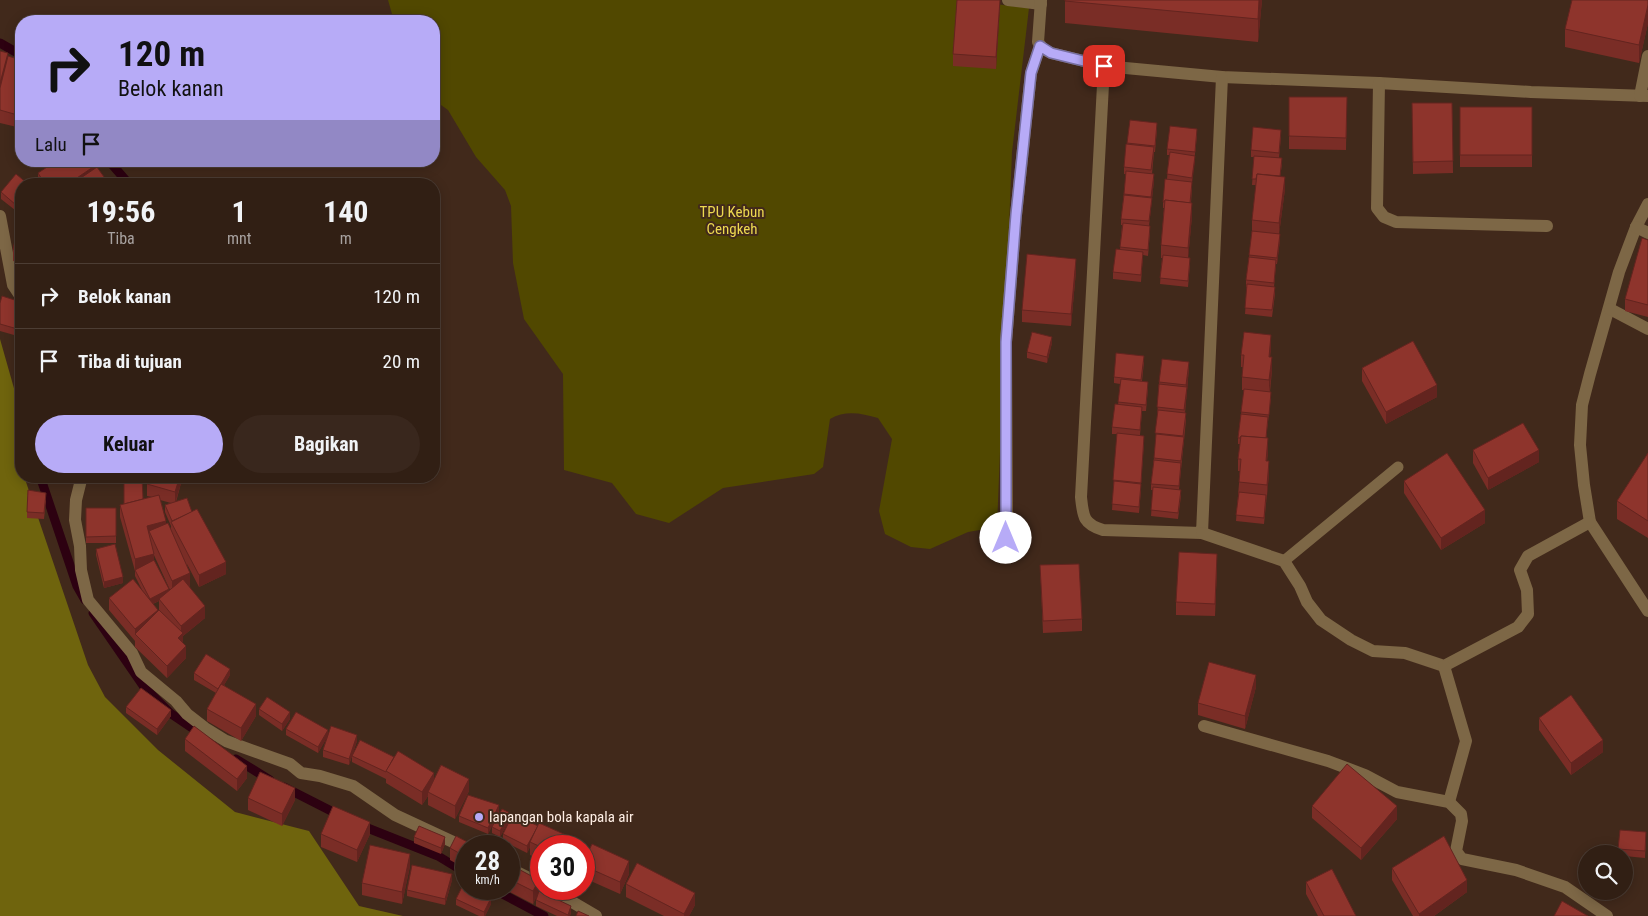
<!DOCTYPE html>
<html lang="id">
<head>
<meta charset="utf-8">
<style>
	:root { --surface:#311f14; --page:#39271d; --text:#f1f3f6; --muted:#a8a2a0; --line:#4c3d34; --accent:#b7abf7 }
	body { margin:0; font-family:"Roboto Condensed",sans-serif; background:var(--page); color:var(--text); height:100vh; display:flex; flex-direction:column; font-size:19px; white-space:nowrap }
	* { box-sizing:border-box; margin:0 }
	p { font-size:16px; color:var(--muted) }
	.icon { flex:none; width:28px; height:28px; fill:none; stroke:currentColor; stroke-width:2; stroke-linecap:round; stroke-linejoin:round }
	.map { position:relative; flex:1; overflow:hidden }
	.drawer { position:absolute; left:15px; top:178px; width:425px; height:305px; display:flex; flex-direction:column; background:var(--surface); border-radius:20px; box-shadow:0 2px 12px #0003,0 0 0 1px var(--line) }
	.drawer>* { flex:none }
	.top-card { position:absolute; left:15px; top:15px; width:425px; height:152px; border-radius:20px; box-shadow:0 2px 12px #0003,0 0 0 1px var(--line); background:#b7abf7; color:#111; overflow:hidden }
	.fabs { position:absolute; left:1578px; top:845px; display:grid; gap:10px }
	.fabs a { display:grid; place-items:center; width:55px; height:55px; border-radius:50%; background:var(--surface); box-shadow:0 2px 12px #0003,0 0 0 1px var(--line); font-size:25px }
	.speed { position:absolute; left:455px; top:835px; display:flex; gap:10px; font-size:25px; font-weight:700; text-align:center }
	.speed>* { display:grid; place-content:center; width:65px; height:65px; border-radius:50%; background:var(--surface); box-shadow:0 2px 12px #0003,0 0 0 1px var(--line); line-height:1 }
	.speed small { font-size:12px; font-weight:400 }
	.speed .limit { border:8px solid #d22; background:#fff; color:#111 }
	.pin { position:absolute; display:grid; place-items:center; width:42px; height:42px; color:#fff; margin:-21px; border-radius:10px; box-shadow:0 2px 8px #0006 }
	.me { position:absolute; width:55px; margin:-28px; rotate:0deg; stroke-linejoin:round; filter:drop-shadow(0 0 4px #0008) }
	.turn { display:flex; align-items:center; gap:18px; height:105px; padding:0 20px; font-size:22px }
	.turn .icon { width:65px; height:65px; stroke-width:2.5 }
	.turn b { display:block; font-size:35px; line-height:42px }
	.then { display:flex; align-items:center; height:48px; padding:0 20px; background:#0003; gap:10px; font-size:19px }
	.eta { display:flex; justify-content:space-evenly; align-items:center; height:85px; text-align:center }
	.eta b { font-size:30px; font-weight:700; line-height:35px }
	.button { display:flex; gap:10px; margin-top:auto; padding:10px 20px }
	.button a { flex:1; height:58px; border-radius:30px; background:var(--accent); color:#111; font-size:20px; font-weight:700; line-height:58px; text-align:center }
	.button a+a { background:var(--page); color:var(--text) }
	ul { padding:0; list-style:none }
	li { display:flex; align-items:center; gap:15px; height:65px; padding:0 20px; border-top:1px solid var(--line) }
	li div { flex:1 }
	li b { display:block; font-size:19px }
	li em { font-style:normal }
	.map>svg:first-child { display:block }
</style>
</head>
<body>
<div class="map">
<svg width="1648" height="916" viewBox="0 0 1648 916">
	<rect width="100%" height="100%" fill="#41291b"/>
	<path fill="#514800" d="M388 0H961L1029 8 1012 152 997 527 968 532 930 549 911 547 885 534 879 511 892 439 878 418C861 413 845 410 830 419L823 467 814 474 723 488 669 523 636 514 612 483 564 470 563 374 524 319 513 263 511 206 505 190 476 157 448 110 434 100V21H394Z"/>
	<path fill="#6f640d" d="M0 339 21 413V476H26V482L88 665 105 697 158 750 235 812 309 831 359 906 403 916H0Z"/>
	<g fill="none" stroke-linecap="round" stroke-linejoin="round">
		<g stroke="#2d0111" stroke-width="9">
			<path d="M0 43 21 55"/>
			<path d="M109 161 129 184"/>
			<path d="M40 476 77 586 85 600"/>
			<path d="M93 613 144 687 170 713 201 734"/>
			<path d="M236 759 270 780"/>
			<path d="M284 787 341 816"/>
			<path d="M360 825 438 856 466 873"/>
			<path d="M493 889 544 916"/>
		</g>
		<path stroke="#7d6746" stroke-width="11" d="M1284 561 1398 467"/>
		<g stroke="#7d6746" stroke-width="12">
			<path d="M1008 0 1041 4"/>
			<path d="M1041 0 1038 42 1043 49 1051 53 1104 66 1222 77 1379 83 1531 92 1648 96"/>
			<path d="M1104 66 1081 497C1083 516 1083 524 1103 530L1202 533 1222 77"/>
			<path d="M1379 83 1377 208 1384 217 1396 222 1547 226"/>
			<path d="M1640 96 1648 56"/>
			<path d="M1648 204 1636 227 1619 272 1590 374 1582 405 1580 445 1584 485 1590 522 1648 611"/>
			<path d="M0 216 13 285 21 297"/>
			<path d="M1636 227 1648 233"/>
			<path d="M1610 309 1648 329"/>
			<path d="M82 476 76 500 75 520 80 546 81 570 88 600 132 653 141 672 176 701 187 714 205 728 226 741 290 764 301 773 320 776 353 786 395 815 466 848"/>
			<path d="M1202 533 1284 561 1300 586 1307 602 1321 620 1351 640 1373 651 1405 653 1444 666 1518 627 1528 614 1527 590 1520 570 1528 556 1590 522"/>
			<path d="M1007 537 1006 342 1016 215 1031 73 1040 46"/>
			<path d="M1444 666 1466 741 1449 802"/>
			<path d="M1204 726 1328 761 1365 775 1397 792 1449 802 1461 814 1462 821 1456 851 1462 859 1516 870 1565 887 1607 916"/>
			<path d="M509 868 541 884"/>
			<path d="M550 889 596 916"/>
		</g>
	</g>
	<g fill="#7a2d26" fill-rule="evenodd">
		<path d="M1000 0 996 69 953 66V54Z"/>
		<path d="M1065 0H1262L1258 42 1065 23Z"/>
		<path d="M1648 0V23L1639 63 1565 47V29Z"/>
		<path d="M0 51 8 59 21 60V128L0 123Z"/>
		<path d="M1289 97H1347L1346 150 1289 149Z"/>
		<path d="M1452 103 1453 173 1413 174 1412 116Z"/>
		<rect x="1460" y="107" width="72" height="60"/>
		<path d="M1157 129 1155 152H1154L1152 174 1154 180 1149 226 1150 232 1148 256 1143 255 1141 282 1113 279V272L1120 250 1122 225H1121V219L1126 174H1124V167L1127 143Z"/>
		<path d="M1197 135 1192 182V188L1191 203 1192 216 1188 258 1190 264 1188 287 1160 284 1162 258H1161V245L1164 208H1163V202L1167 179 1169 155H1167V149Z"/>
		<path d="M1281 136 1279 158 1282 165 1280 176 1285 189 1279 234 1280 240 1277 264H1276L1274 287 1275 294 1272 317 1245 314 1247 287H1246V280L1249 257 1252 232V220L1256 185H1252L1254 157H1251V150Z"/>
		<path d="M96 167 109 184H38V173Z"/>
		<path d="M21 184V263L13 261V249L20 221 15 217V210L1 199V192Z"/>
		<path d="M1648 240V317L1625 311V299Z"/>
		<path d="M1076 271 1071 326 1022 322V310Z"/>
		<path d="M21 302V337L0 331V303Z"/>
		<path d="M1052 343 1047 363 1027 358V352Z"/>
		<path d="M1271 347 1270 357 1272 370 1270 392 1271 398 1266 438 1268 451 1267 461 1269 474 1264 524 1236 521 1240 471H1238V459L1240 444H1238V438L1244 390H1242V377L1243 367H1241V355Z"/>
		<path d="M1144 362 1142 381 1148 388 1146 411H1142L1140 435 1144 442 1141 484V490L1139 513 1112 510 1117 434H1112V427L1118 405 1120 384 1114 383V377Z"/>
		<path d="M1189 368 1185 413 1186 420 1179 490 1181 496 1178 519 1151 516 1153 490H1151V484L1156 440 1159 382Z"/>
		<path d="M1362 368 1437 397 1386 424 1362 381Z"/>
		<path d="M1473 450 1539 462 1488 490 1473 463Z"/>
		<path d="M1648 453V538L1617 519V501Z"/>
		<path d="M45 476H62L61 480Z"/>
		<path d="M124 476H146L145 478 142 477 143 499 152 497 147 496V484L183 476 176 502 192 512 226 574 199 587 187 564 190 585 189 586 205 618 183 636V643L186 658 167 678 135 647V641L109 610V598L144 594 135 576V571L120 517V505L124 504ZM160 500 171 503 165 505V512L171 526V529L166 524ZM153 553 170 590 169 591 154 561ZM159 601V610L158 611 153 604Z"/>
		<path d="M1404 481 1485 523 1441 550 1404 493Z"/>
		<path d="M46 500 44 519 27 518V512Z"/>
		<rect x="86" y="508" width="30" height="35"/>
		<path d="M96 549 123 583 104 588 96 555Z"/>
		<path d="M1040 565 1082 619V631L1043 633Z"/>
		<path d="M1217 566 1215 616 1176 615V602Z"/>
		<path d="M194 673 230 675 224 685 256 716 241 741 207 721V709L216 693 194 680Z"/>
		<path d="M1256 687 1245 729 1198 715V703Z"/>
		<path d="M126 707 171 716 157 735 126 713Z"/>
		<path d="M259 709 290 719 282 731 259 715Z"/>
		<path d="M1539 718 1603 752 1571 775 1539 730Z"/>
		<path d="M286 729 328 735 357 741 349 765 323 757V750L327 737 318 753 286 735Z"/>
		<path d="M185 739 247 778 237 791 185 751Z"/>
		<path d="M352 756 394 758 434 780 469 791 455 819 428 805V796L422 805 386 783V778V779L352 762Z"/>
		<path d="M248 798 295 800 282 826 248 810Z"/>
		<path d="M1312 806 1397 819 1361 860 1312 818Z"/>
		<path d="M499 812 488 834 459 822V816Z"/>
		<path d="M513 814 538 826 539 823 584 843V856V846H541V860L530 855V847L527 853 503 841V834Z"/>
		<path d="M510 819 500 837 492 833V827Z"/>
		<path d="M321 834H370L357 862 321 847Z"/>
		<path d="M414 837 445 844 441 854 414 843Z"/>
		<path d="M1646 838 1645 858 1624 856V854H1618V849Z"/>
		<path d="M466 846V869L450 860V848Z"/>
		<path d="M584 861 629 874 620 894 584 878Z"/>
		<path d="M509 864 539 891 571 912 570 916H557L536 906V900L538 893 533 904 504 889H509Z"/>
		<path d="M410 866 402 904 362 895V883Z"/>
		<path d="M1392 868 1467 892 1434 916H1413L1392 880Z"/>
		<path d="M452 880 445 905 407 896V890Z"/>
		<path d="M1306 882 1356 916H1318L1306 894Z"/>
		<path d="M626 884 695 905 689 916H664L626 897Z"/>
		<path d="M456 899 491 904 485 916H479L456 905Z"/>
	</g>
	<g fill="#63241f">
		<path d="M1000 0V6L996 69V57Z"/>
		<path d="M1259 0H1262L1258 42V19Z"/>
		<path d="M1648 5V23L1639 63V45Z"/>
		<path d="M8 53V59L0 89V83Z"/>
		<path d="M1195 156V162L1192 184V178Z"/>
		<path d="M96 165V178L86 184H68Z"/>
		<path d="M1154 174V180L1149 228 1151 197Z"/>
		<path d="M1285 177V189L1279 235V223Z"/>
		<path d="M21 199V205L16 211V205Z"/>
		<path d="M1192 203V216L1188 260V248Z"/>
		<path d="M1280 234V240L1277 264V258Z"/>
		<path d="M1076 259V271L1071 326V314Z"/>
		<path d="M1271 335V347L1269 369V357Z"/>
		<path d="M1052 337V343L1047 363V357Z"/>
		<path d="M1272 357V370L1269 393V380Z"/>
		<path d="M1189 362 1187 393 1184 416 1186 385Z"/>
		<path d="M1437 385V397L1386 424V412Z"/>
		<path d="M1268 438V451L1266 473V461Z"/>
		<path d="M1539 450V462L1488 490V478Z"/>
		<path d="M1269 461V474L1267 497V485Z"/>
		<path d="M180 476H183L175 504V492Z"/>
		<path d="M1485 510V523L1441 550V538Z"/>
		<path d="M166 521V533L149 531V538L147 526Z"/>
		<path d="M154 554V566L135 571V559Z"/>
		<path d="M1217 554V566L1215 616V604Z"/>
		<path d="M226 562V574L199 587V575Z"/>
		<path d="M190 573V585L172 593V581Z"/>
		<path d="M123 577V583L104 588V582Z"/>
		<path d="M169 589V595L159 599V601L150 605V599Z"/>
		<path d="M205 606V618L183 636V645L178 638 181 635V626Z"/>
		<path d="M158 610V622L135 634V641V629Z"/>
		<path d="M186 646V658L167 678V666Z"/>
		<path d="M230 669V675L218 695V689Z"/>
		<path d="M1256 675V687L1245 729V716Z"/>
		<path d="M256 704V716L241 741V728Z"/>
		<path d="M171 710V716L157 735V729Z"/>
		<path d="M290 712V719L282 731V724Z"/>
		<path d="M328 730V736L318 753V747Z"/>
		<path d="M357 735V741L349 765V759Z"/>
		<path d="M1603 740V752L1571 775V763Z"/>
		<path d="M247 766V778L237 791V779Z"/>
		<path d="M434 773V785L428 792V796L422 805V792Z"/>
		<path d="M469 779V791L455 819V806Z"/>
		<path d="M295 788V800L282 826V814Z"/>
		<path d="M499 805V812L488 834V828Z"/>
		<path d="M1397 806V819L1361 860V848Z"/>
		<path d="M510 813V819L500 837V831Z"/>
		<path d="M370 822V834L357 862V850Z"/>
		<path d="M538 826 530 842V847L527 853V846Z"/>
		<path d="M445 837V844L441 854V848Z"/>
		<path d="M410 854V866L402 904V892Z"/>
		<path d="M629 861V874L620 894V882Z"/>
		<path d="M452 874V880L445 905V899Z"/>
		<path d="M539 880V892L533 904V891Z"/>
		<path d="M1467 880V892L1434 916H1419V914Z"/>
		<path d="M695 893V905L689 916H684V914Z"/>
		<path d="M491 898V904L485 916H484V912Z"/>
		<path d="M571 906V912L570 916H568Z"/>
	</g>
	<g fill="#8e342c" stroke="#63241f">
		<path d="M957 0H1000L996 57 953 54Z"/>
		<path d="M1065 0H1259L1258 19 1065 1Z"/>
		<path d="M1572 0H1648V5L1639 45 1565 29Z"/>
		<path d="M0 51 8 53 0 83Z"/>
		<path d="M8 56 21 60V116L0 110V88Z"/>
		<path d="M1289 97H1347L1346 138 1289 136Z"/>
		<path d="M1412 103H1452L1453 161 1413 162Z"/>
		<rect x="1460" y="107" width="72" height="48"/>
		<path d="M1130 120 1157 123 1155 146 1127 143Z"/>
		<path d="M1170 126 1197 129 1195 152 1167 149Z"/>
		<path d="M1253 127 1281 130 1279 153 1251 150Z"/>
		<path d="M1126 144 1154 147 1151 170 1124 167Z"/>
		<path d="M1170 152 1195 156 1192 178 1167 174Z"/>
		<path d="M1254 156 1282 158 1280 176 1257 174 1256 179H1252Z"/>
		<path d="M56 161H93L96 165 68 184H45L38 173Z"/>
		<path d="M97 167 109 184H72Z"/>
		<path d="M1126 171 1154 174 1151 197 1124 194Z"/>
		<path d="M16 174 28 184H21V199L16 205 1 192Z"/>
		<path d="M1257 174 1285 177 1279 223 1252 220Z"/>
		<path d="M1165 179 1192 182 1190 203 1165 200 1164 202H1163Z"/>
		<path d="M1124 195 1152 198 1149 221 1121 219Z"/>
		<path d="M1165 200 1192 203 1188 248 1161 245Z"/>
		<path d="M21 203V216L15 211Z"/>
		<path d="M20 219H21V251L13 249Z"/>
		<path d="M1123 223 1150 226 1148 250 1120 247Z"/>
		<path d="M1252 231 1280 234 1277 258 1249 255Z"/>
		<path d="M1642 238 1648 240V305L1625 299Z"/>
		<path d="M1116 249 1143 252 1141 275 1113 272Z"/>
		<path d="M1027 254 1076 259 1071 314 1022 310Z"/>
		<path d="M1163 255 1190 258 1188 281 1160 278Z"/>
		<path d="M1249 257 1276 260 1274 283 1246 280Z"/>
		<path d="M1247 284 1275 287 1272 310 1245 308Z"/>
		<path d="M2 296 21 302V330L0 324V303Z"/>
		<path d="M1032 332 1052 337 1047 357 1027 352Z"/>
		<path d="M1244 332 1271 335 1269 357H1272L1269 380 1242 377 1244 355H1241Z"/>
		<path d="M1413 341 1437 385 1386 412 1362 368Z"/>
		<path d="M1116 353 1144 356 1141 380 1114 377Z"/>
		<path d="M1162 359 1189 362 1186 385 1159 382Z"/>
		<path d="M1121 379 1148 382 1146 405 1118 402Z"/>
		<path d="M1159 384 1187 387 1184 410 1157 407Z"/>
		<path d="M1244 389 1271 392 1269 415 1241 412Z"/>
		<path d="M1115 404 1142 407 1140 430 1112 427Z"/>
		<path d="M1158 410 1186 413 1183 436 1155 433Z"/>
		<path d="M1241 414 1268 417 1266 438 1241 436 1240 438H1238Z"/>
		<path d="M1523 423 1539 450 1488 478 1473 450Z"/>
		<path d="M1117 433 1144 436 1141 483 1113 480Z"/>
		<path d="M1156 434 1184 437 1181 461 1154 458Z"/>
		<path d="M1241 436 1268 438 1266 461H1269L1267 485 1239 482 1241 459H1238Z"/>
		<path d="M1447 453 1485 510 1441 538 1404 481Z"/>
		<path d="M1648 453V521L1617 501Z"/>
		<path d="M1154 460 1181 463 1179 486 1151 484Z"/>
		<path d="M124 476H142L143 499 124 504Z"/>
		<path d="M149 476H180L175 492 147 484Z"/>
		<path d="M1114 481 1141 484 1139 507 1112 504Z"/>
		<path d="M1153 487 1181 490 1178 513 1151 510Z"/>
		<path d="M28 490 46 493 44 513 27 512Z"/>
		<path d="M1239 492 1266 495 1264 518 1236 515Z"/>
		<path d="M159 495 166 521 147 526 154 554 135 559 120 505Z"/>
		<path d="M187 498 192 512 172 521 165 505Z"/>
		<path d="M86 508H116V536L86 537Z"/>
		<path d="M197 509 226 562 199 575 171 522Z"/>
		<path d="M168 523 190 573 172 581 149 531Z"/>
		<path d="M115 544 123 577 104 582 96 549Z"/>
		<path d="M1179 552 1217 554 1215 604 1176 602Z"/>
		<path d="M154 560 169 589 150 599 135 570Z"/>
		<path d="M1079 564 1082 619 1043 621 1040 565Z"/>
		<path d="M133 579 158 610 135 629 109 598Z"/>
		<path d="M183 579 205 606 181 626 159 599Z"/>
		<path d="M159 610 183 633 178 638 186 646 167 666 135 634Z"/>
		<path d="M206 654 230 669 218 689 194 673Z"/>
		<path d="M1209 662 1256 675 1245 716 1198 703Z"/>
		<path d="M221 684 256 704 241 728 207 709Z"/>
		<path d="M141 688 171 710 157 729 126 707Z"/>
		<path d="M1571 695 1603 740 1571 763 1539 718Z"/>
		<path d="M267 697 290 712 282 724 259 709Z"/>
		<path d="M296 712 328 730 318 747 286 729Z"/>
		<path d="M194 726 247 766 237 779 185 739Z"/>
		<path d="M331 726 357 735 349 759 323 750Z"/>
		<path d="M360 740 394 757 386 772 352 756Z"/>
		<path d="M398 751 434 773 422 792 386 771Z"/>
		<path d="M1347 764 1397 806 1361 848 1312 806Z"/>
		<path d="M441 765 469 779 455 806 428 792Z"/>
		<path d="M260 772 295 788 282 814 248 798Z"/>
		<path d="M468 795 499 805 488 828 459 816Z"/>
		<path d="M333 806 370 822 357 850 321 834Z"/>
		<path d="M502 809 510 813 500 831 492 827Z"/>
		<path d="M513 814 538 826 527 846 503 834Z"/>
		<path d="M539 823 584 843 583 846H541V847L530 842Z"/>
		<path d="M419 826 445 837 441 848 414 837Z"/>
		<path d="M1620 830 1646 832 1645 851 1618 849Z"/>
		<path d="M456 836 475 846H466V857L450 848Z"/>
		<path d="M1444 836 1467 880 1419 914 1392 868Z"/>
		<path d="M592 844 629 861 620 882 584 866V861Z"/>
		<path d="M370 845 410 854 402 892 362 883Z"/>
		<path d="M637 863 695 893 684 914 626 884Z"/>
		<path d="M509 864 539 880 533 891 509 879Z"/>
		<path d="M412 865 452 874 445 899 407 890Z"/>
		<path d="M1332 869 1356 916H1324L1306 882Z"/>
		<path d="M463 885 466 887V889H470L491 898 484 912 456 899Z"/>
		<path d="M539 891 571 906 568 915 536 900Z"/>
		<path d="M1562 901 1588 916H1554Z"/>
		<path d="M578 911 589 916H576Z"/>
	</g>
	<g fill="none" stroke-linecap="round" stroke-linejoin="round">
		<defs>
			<path id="route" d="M1006 538V342L1016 215 1031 73 1040 46 1051 53 1104 66"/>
		</defs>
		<use href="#route" stroke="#776fa1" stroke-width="12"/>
		<use href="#route" stroke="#b7abf7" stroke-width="9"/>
	</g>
	<circle fill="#b7abf7" stroke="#41291b" stroke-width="2" cx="479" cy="817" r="5"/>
	<g text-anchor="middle" stroke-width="4" stroke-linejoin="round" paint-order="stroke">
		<g font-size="15" fill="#edd950" stroke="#41291b">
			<text x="732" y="217">TPU Kebun<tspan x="732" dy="17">Cengkeh</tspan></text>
		</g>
		<g font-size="15" fill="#feeee4" stroke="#41291b" text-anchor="start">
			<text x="489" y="822">lapangan bola kapala air</text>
		</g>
	</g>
</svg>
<div class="fabs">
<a><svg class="icon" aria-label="search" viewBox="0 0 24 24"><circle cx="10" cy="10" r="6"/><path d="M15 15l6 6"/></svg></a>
</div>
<div class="speed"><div>28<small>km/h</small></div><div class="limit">30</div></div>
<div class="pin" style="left:1104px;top:66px;background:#d93025"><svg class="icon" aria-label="arrive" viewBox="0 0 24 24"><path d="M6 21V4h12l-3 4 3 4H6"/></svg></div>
<svg class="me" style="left:1006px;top:538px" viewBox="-20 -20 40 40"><circle r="19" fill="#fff"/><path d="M0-13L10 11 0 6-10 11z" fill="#b7abf7"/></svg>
<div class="top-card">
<div class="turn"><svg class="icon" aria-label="right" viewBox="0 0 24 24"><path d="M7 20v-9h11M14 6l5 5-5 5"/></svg><div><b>120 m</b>Belok kanan</div></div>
<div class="then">Lalu<svg class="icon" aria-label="arrive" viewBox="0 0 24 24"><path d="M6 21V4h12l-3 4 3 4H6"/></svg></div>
</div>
<section class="drawer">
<div class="eta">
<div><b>19:56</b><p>Tiba</p></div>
<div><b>1</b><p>mnt</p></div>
<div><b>140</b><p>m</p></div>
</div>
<ul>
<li><svg class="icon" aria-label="right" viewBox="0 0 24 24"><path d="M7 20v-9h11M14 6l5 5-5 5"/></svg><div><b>Belok kanan</b></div><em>120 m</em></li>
<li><svg class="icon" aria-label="arrive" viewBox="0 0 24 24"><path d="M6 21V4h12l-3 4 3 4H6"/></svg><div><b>Tiba di tujuan</b></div><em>20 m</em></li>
</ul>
<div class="button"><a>Keluar</a><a>Bagikan</a></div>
</section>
</div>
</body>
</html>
